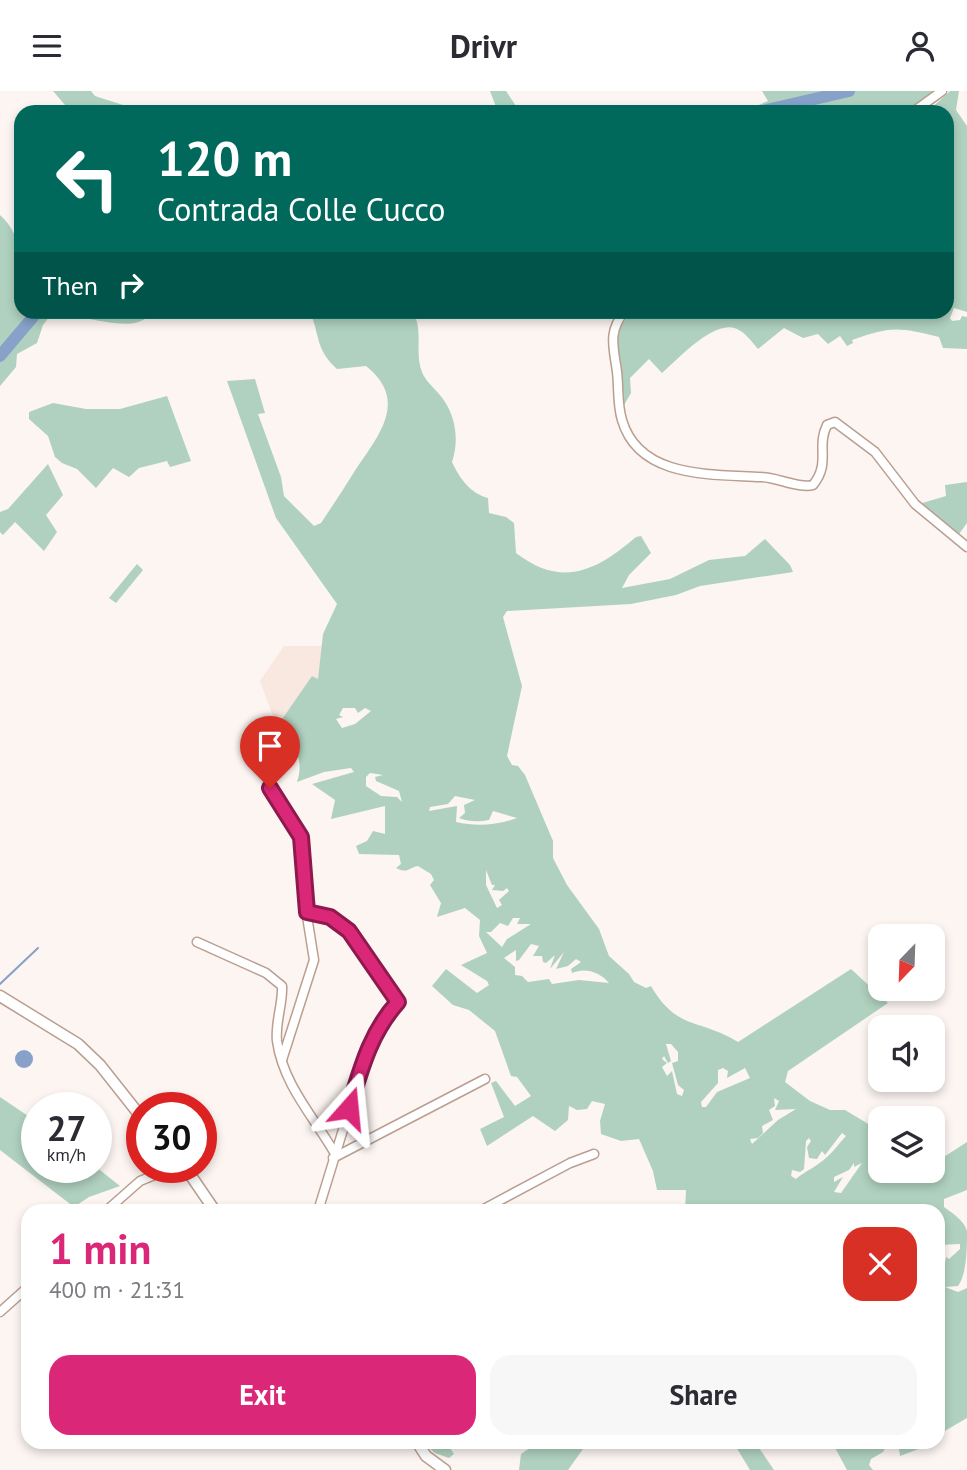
<!DOCTYPE html>
<html lang="en">
<head>
<meta charset="utf-8">
<style>
	:root { --surface:#fff; --page:#f7f7f7; --text:#2b2b33; --muted:#7c7c81; --accent:#db2777 }
	body { margin:0; font-family:"PT Sans",sans-serif; background:var(--page); color:var(--text); height:100vh; display:flex; flex-direction:column; font-size:26px; white-space:nowrap }
	* { box-sizing:border-box; margin:0 }
	p { font-size:23px; color:var(--muted) }
	.icon { flex:none; width:38px; height:38px; fill:none; stroke:currentColor; stroke-width:2; stroke-linecap:round; stroke-linejoin:round }
	.map { position:relative; flex:1; overflow:hidden }
	.side { position:absolute; left:21px; top:1113px; width:924px; height:245px; display:flex; flex-direction:column; background:var(--surface); border-radius:21px; box-shadow:0 4px 10px #0003 }
	.side>* { flex:none }
	.guide { position:absolute; left:14px; top:14px; width:940px; height:214px; border-radius:21px; box-shadow:0 4px 10px #0003; background:#00695c; color:#fff; overflow:hidden }
	.needle { width:46px; rotate:203deg }
	.tools { position:absolute; left:868px; top:833px; display:grid; gap:14px }
	.tools a { display:grid; place-items:center; width:77px; height:77px; border-radius:14px; background:var(--surface); box-shadow:0 4px 10px #0003; font-size:35px }
	.speed { position:absolute; left:21px; top:1001px; display:flex; gap:14px; font-size:35px; font-weight:700; text-align:center }
	.speed>* { display:grid; place-content:center; width:91px; height:91px; border-radius:50%; background:var(--surface); box-shadow:0 4px 10px #0003; line-height:1 }
	.speed small { font-size:18px; font-weight:400 }
	.speed .limit { border:10px solid #d22; background:#fff; color:#111 }
	.pin { position:absolute; display:grid; place-items:center; width:60px; height:60px; color:#fff; margin:-72px -30px; border-radius:50% 50% 50% 0; rotate:-45deg; box-shadow:0 0 7px #0007 }
	.pin .icon { rotate:45deg }
	.me { position:absolute; width:77px; margin:-38px; rotate:18deg; stroke-linejoin:round; filter:drop-shadow(0 0 5px #0008) }
	.turn { display:flex; align-items:center; gap:24px; height:147px; padding:0 28px; font-size:32px }
	.turn .icon { width:91px; height:91px; stroke-width:2.5 }
	.turn b { display:block; font-size:49px; line-height:60px }
	.then { display:flex; align-items:center; height:66px; padding:0 28px; background:#0003; gap:14px; font-size:26px }
	.round { display:grid; place-items:center; flex:none; width:74px; height:74px; border-radius:21px; background:var(--page) }
	.overview { display:flex; align-items:center; justify-content:space-between; height:119px; padding:0 28px }
	h1 { font-size:42px; font-weight:700; line-height:52px; color:var(--accent) }
	.primary-button { display:flex; gap:14px; margin-top:auto; padding:14px 28px }
	.primary-button a { flex:1; height:80px; border-radius:21px; background:var(--accent); color:#fff; font-size:28px; font-weight:700; line-height:80px; text-align:center }
	.primary-button a+a { background:var(--page); color:var(--text) }
	header { display:flex; justify-content:space-between; align-items:center; height:91px; padding:0 28px; background:var(--surface); font-size:32px; font-weight:700 }
	.map>svg:first-child { display:block }
</style>
</head>
<body>
<header><svg class="icon" aria-label="menu" viewBox="0 0 24 24"><path d="M4 6h16M4 12h16M4 18h16"/></svg>Drivr<svg class="icon" aria-label="person" viewBox="0 0 24 24"><circle cx="12" cy="8" r="4"/><path d="M4 21q1-7 8-7t8 7"/></svg></header>
<div class="map">
<svg width="967" height="1379" viewBox="0 0 967 1379">
	<rect width="100%" height="100%" fill="#fcf5f2"/>
	<path fill="#f8e8e0" d="M284 555H322L318 589 312 585 277 636 260 590Z"/>
	<g fill="#b0d1bf" fill-rule="evenodd">
		<path d="M53 0H91L95 5 145 21H71Z"/>
		<path d="M490 0H506L520 21H498Z"/>
		<path d="M762 0H937L907 21 877 17 863 21H742L768 10Z"/>
		<path d="M950 0H959L956 19 967 35V221L954 217 950 227 952 230 960 229 962 225 967 226V258L943 257 939 246C898 236 892 235 852 249L853 252 847 255 840 245 828 253 818 243 803 247 784 237 758 258C752 251 746 242 737 238 715 227 678 268 662 282L649 268 630 287 631 302 624 314 616 242 631 221 819 220 822 226 833 228 837 222 830 221 947 220V204L952 199 947 197V21H927Z"/>
		<path d="M0 124C28 150 21 185 21 220L53 221 43 234 37 252 17 263 16 276 0 295Z"/>
		<path d="M84 221 151 220V221C141 240 108 231 90 228Z"/>
		<path d="M310 221H413C424 241 414 261 422 281 425 289 433 296 439 303 455 321 460 347 452 371 460 388 470 402 488 407L489 422 506 426 514 432 516 462C563 498 597 479 636 446L641 445 651 462 629 484 622 497 670 488 709 469 745 465 765 448 790 474 793 481 700 495 676 504 631 513 507 520 503 526 522 595 507 665 512 674 518 675 525 684 553 750V767L567 794 599 838 609 865 629 883 634 891 646 897 651 895C677 940 699 927 738 951L851 878 888 912 788 980 785 991 810 1010 830 1019H845L880 1040V1080H933V1073L967 1051V1099L944 1108V1116C952 1122 964 1129 967 1140 967 1156 967 1183 958 1195L945 1196 958 1201 967 1197V1327L938 1344V1174L945 1173 946 1166 949 1168 960 1158V1153L938 1154V1120H685L686 1099H657L653 1080 639 1048 621 1050 601 1043 600 1030 605 1013 592 1010 587 1018 577 1019 569 1015 568 1029 555 1040 533 1025 487 1055 480 1038 504 1026 491 992 496 990 515 1015 531 1005 517 986 511 985 495 940 469 919 453 914 432 895 446 878 477 902 489 894 487 890 461 874 487 862 479 845 480 829 465 817 437 826 441 812 430 794 434 789 431 783 418 775C408 777 408 783 396 777L401 773 399 764 359 763 356 755 367 750 373 740 385 743V715L331 728 335 709 312 693 354 681 351 677 324 681 297 691C305 667 293 651 278 634L312 585 318 588 323 543 337 513 276 427 227 290 255 288 265 322 258 323 281 386 284 405 314 435 321 432C333 414 345 396 356 378 379 344 409 309 366 275L337 278C315 258 320 244 310 221ZM343 617H355L358 622 365 617 371 620 355 633 342 637 336 628 343 626 339 624ZM370 682 383 684 375 686 376 690 399 700 402 711 397 706 381 705 366 695V686ZM455 705 475 709 464 714 465 722 459 727C469 731 479 731 489 729L493 720 517 727C498 734 477 736 456 731L457 715 429 720 430 716 448 713ZM486 779 492 794H495L492 799 503 800 507 797 509 800 499 809 502 814 497 817 486 794ZM513 827H520L517 833H531L507 848 502 856 486 841H491L500 832 508 835ZM531 853 539 855 533 865H542L543 871 546 872 555 864 550 878 564 861 556 878 568 875 576 868 581 871 571 878 572 882C585 876 600 881 609 892L579 889 552 893 549 888 528 891 522 885 515 884V876L504 867 516 859V870L519 869ZM666 953H671L678 961V970L672 972 678 994 684 999 682 1005 677 1003 672 980 667 985 662 976 667 972 662 968 664 965 668 972 671 970ZM723 977 728 980 727 987 745 977 750 987 717 1001 706 1016H702L701 1011 718 992V979ZM774 1007 779 1010 775 1019 796 1018 778 1029 752 1053 750 1048 758 1047 763 1042 762 1035 773 1029 769 1019 775 1015ZM842 1042 846 1045C839 1052 834 1060 827 1066 819 1074 804 1081 796 1088L791 1085 792 1079 800 1081 804 1078 806 1050 809 1047 811 1050 807 1056 809 1067 817 1068 822 1060 825 1064ZM854 1072V1076L862 1072 841 1102 834 1101 843 1086 834 1091V1086L849 1079Z"/>
		<path d="M167 305 191 370 170 376 167 370 139 377 129 386 113 377 96 397 77 378 62 372 55 366 48 345 29 328V321L53 312 86 318H120Z"/>
		<path d="M48 373 63 404 46 424 57 441 44 460 15 431 3 444 0 441V421L8 418Z"/>
		<path d="M967 391V432L959 443 919 413 946 405 945 394Z"/>
		<path d="M137 473 143 479 116 512 109 507Z"/>
		<path d="M0 1006 37 1031V1076H96L120 1095 89 1106 74 1116 0 1059Z"/>
		<path d="M423 1351H446L454 1363 449 1367 435 1362Z"/>
		<path d="M539 1351H588L568 1379H519L521 1363Z"/>
		<path d="M733 1351H755L774 1379H750Z"/>
		<path d="M832 1351H888L883 1361 871 1368 869 1374 873 1379H847Z"/>
		<path d="M902 1351H932V1353L900 1365 899 1357Z"/>
	</g>
	<circle fill="#88a1c8" cx="24" cy="968" r="9"/>
	<g fill="none" stroke-linecap="round" stroke-linejoin="round">
		<path stroke="#88a1c8" stroke-width="2" d="M0 893 38 857"/>
		<g stroke="#88a1c8" stroke-width="12">
			<path d="M758 21 849 0"/>
			<path d="M0 265 38 220"/>
		</g>
		<defs>
			<g id="minor">
				<path d="M913 21 942 0"/>
				<path d="M625 220C607 241 614 257 617 281 619 297 617 313 622 329 639 388 712 383 761 386 776 386 800 398 813 394 831 372 816 356 827 334L835 331 875 361 915 413 967 456"/>
				<path d="M270 697 301 746 302 794 314 869 282 969"/>
				<path d="M307 821 330 826 349 840 398 911 377 935 370 951 318 1120"/>
				<path d="M197 851 266 882 282 895C283 913 275 931 277 950 283 993 313 1025 334 1061"/>
				<path d="M333 1067 485 988"/>
				<path d="M106 1120 140 1090 174 1076"/>
				<path d="M480 1120 570 1072 594 1063"/>
				<path d="M0 1221 28 1196"/>
			</g>
			<g id="tertiary">
				<path d="M0 905 78 953 100 974 142 1027"/>
				<path d="M185 1076 215 1120"/>
				<path d="M417 1351 426 1365 445 1379"/>
			</g>
		</defs>
		<use href="#minor" stroke="#bb9e8f" stroke-width="11"/>
		<use href="#tertiary" stroke="#bb9e8f" stroke-width="13"/>
		<use href="#minor" stroke="#fff" stroke-width="8"/>
		<use href="#tertiary" stroke="#fff" stroke-width="10"/>
	</g>
	<g fill="none" stroke-linecap="round" stroke-linejoin="round">
		<defs>
			<path id="route" d="M270 697 301 746 307 821 330 826 349 840 398 911C370 942 361 978 349 1017"/>
		</defs>
		<use href="#route" stroke="#8e194d" stroke-width="18"/>
		<use href="#route" stroke="#db2777" stroke-width="12"/>
	</g>
</svg>
<div class="tools">
<a><svg class="needle" viewBox="-14 -14 28 28"><path d="M0-13l5 13h-10z" fill="#e53935"/><path d="M0 13l5-13h-10z" fill="#7c7c81"/></svg></a>
<a><svg class="icon" aria-label="sound" viewBox="0 0 24 24"><path d="M4 9h4l5-4v14l-5-4H4zM17 9q2 3 0 6"/></svg></a>
<a><svg class="icon" aria-label="layers" viewBox="0 0 24 24"><path d="M12 4l9 5-9 5-9-5zM3 14l9 5 9-5"/></svg></a>
</div>
<div class="speed"><div>27<small>km/h</small></div><div class="limit">30</div></div>
<div class="pin" style="left:270px;top:697px;background:#d93025"><svg class="icon" aria-label="arrive" viewBox="0 0 24 24"><path d="M6 21V4h12l-3 4 3 4H6"/></svg></div>
<svg class="me" style="left:349px;top:1017px" viewBox="-20 -20 40 40"><path d="M0-17L14 15 0 8-14 15z" fill="#db2777" stroke="#fff" stroke-width="4"/></svg>
<div class="guide">
<div class="turn"><svg class="icon" aria-label="left" viewBox="0 0 24 24"><path d="M17 20v-9H6M10 6l-5 5 5 5"/></svg><div><b>120 m</b>Contrada Colle Cucco</div></div>
<div class="then">Then<svg class="icon" aria-label="right" viewBox="0 0 24 24"><path d="M7 20v-9h11M14 6l5 5-5 5"/></svg></div>
</div>
<section class="side">
<div class="overview"><div><h1>1 min</h1><p>400 m · 21:31</p></div><a class="round" style="background:#d93025;color:#fff"><svg class="icon" aria-label="close" viewBox="0 0 24 24"><path d="M6 6l12 12M18 6L6 18"/></svg></a></div>
<div class="primary-button"><a>Exit</a><a>Share</a></div>
</section>
</div>
</body>
</html>
